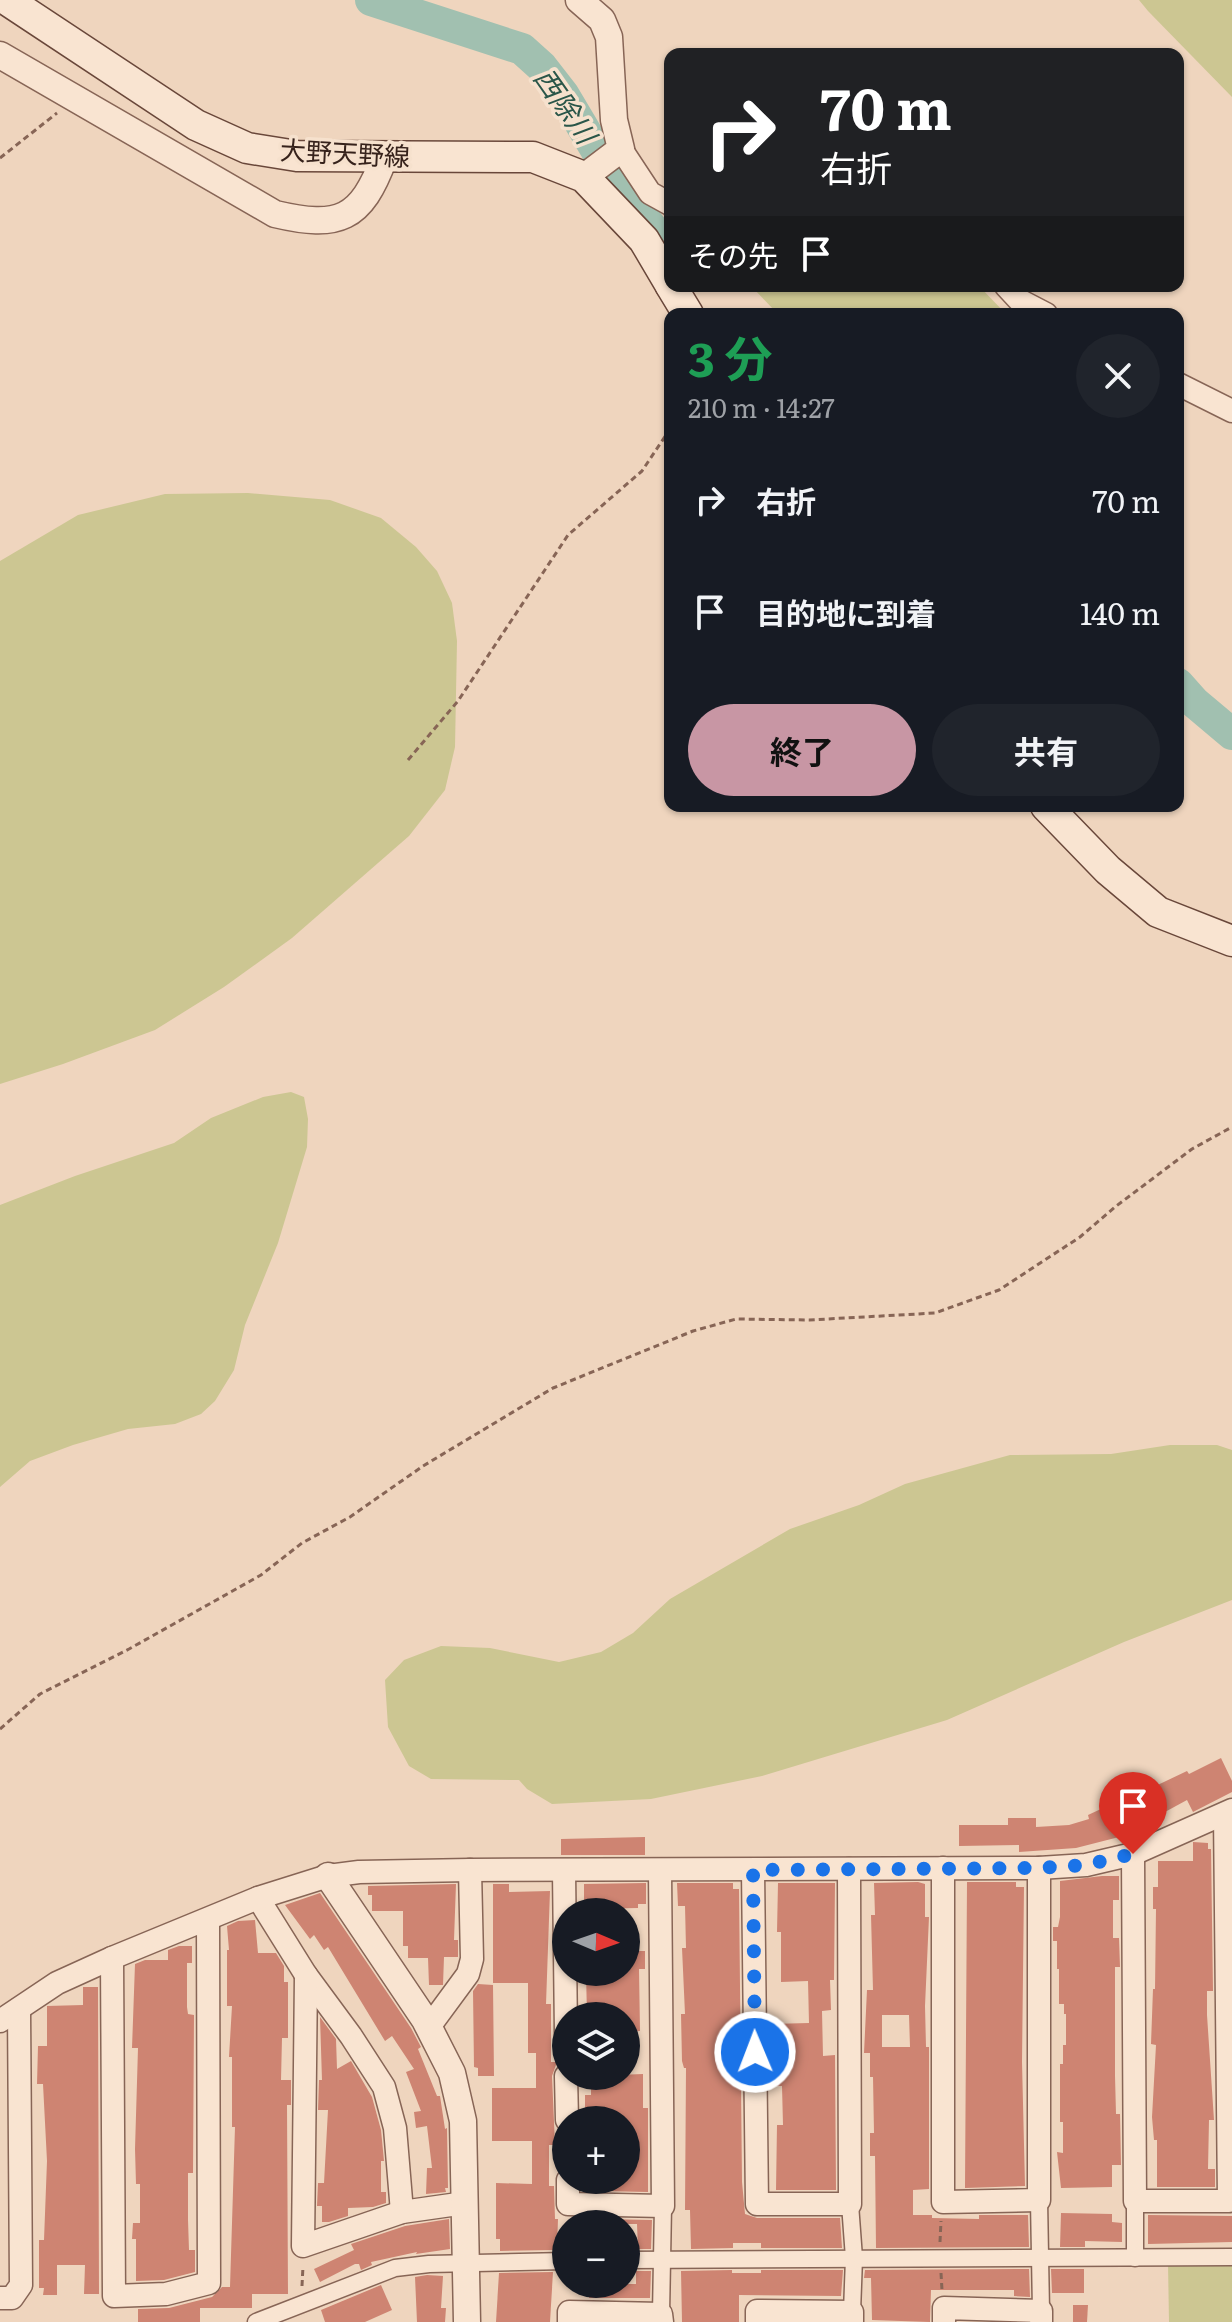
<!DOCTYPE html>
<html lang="ja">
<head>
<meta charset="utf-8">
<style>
	:root { --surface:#171b24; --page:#20242c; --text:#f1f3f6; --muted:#9ea1a6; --accent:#c896a4 }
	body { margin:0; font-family:Literata,"Noto Sans JP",serif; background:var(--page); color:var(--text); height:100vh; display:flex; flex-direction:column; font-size:30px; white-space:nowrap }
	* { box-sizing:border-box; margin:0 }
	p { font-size:26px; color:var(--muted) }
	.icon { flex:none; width:44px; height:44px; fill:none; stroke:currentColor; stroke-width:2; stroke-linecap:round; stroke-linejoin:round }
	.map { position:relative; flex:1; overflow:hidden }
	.panel { position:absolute; left:664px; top:308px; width:520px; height:504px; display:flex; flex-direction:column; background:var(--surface); border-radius:16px; box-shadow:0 2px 6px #0004 }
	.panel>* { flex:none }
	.hud { position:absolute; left:664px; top:48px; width:520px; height:244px; border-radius:16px; box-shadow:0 2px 6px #0004; background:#202124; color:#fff; overflow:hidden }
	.needle { width:52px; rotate:92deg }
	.fabs { position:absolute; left:552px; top:1898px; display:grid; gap:16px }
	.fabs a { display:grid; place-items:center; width:88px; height:88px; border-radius:50%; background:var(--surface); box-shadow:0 2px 6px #0004; font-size:40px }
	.pin { position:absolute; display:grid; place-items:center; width:68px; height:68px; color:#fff; margin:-82px -34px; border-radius:50% 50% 50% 0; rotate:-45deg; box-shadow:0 0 8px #0007 }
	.pin .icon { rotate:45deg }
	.me { position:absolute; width:88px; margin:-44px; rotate:359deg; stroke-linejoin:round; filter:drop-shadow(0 0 6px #0008) }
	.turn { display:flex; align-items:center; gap:28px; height:168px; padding:0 24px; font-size:36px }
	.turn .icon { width:104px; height:104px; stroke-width:2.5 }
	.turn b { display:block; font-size:56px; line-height:68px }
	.then { display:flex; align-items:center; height:76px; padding:0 24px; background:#0003; gap:16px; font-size:30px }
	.round { display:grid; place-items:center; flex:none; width:84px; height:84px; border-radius:42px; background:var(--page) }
	.headline { display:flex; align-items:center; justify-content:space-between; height:136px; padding:0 24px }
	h1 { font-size:48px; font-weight:700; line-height:60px; color:#1e9e55 }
	.cta { display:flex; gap:16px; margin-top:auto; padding:16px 24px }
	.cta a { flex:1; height:92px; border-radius:48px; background:var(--accent); color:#111; font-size:32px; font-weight:700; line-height:92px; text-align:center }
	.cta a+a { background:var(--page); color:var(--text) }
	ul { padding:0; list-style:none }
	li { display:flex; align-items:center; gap:24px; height:112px; padding:0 24px }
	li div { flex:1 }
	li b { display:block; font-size:30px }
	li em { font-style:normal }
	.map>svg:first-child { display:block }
</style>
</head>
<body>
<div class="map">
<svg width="1232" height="2322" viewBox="0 0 1232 2322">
	<rect width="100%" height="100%" fill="#efd5be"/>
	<g fill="#ccc692">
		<path d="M1139 0H1232V97L1148 11Z"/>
		<path d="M751 286H979L1006 314H778Z"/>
		<path d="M248 493 330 500 381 518 416 547 437 571 452 603 457 641 455 747 445 790 409 836 292 938 224 987 155 1030 63 1064 0 1084V561L78 515 165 494Z"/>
		<path d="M291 1092 304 1097 308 1119 307 1147 278 1243 245 1325 234 1370 215 1401 201 1414 175 1424 128 1429 73 1445 30 1461 0 1487V1205L75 1176 174 1143 211 1118 263 1097Z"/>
		<path d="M1170 1445H1217L1232 1450V1600L1124 1642 947 1720 762 1776 651 1799 552 1804 527 1789 519 1780 431 1779 409 1766 388 1727 385 1680 404 1660 441 1646 490 1648 559 1662 601 1652 633 1633 670 1599 790 1529 859 1505 905 1484 1010 1455 1111 1454Z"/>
		<path d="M1232 2261V2322H1169L1168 2263Z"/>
	</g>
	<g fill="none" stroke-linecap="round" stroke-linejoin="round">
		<g stroke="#a1c0b0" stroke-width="32">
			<path d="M371 0 522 49 542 67 563 94 613 178 662 241 670 255"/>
			<path d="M1178 684 1194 702 1232 734"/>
		</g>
	</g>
	<g fill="#ce8472" fill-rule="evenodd">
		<path d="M1221 1758 1232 1781V1792L1193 1812 1187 1800 1119 1837 1076 1848 1019 1852V1845L959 1846V1825H1008V1818H1036V1827L1069 1825 1089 1819 1088 1815 1144 1789 1145 1791 1187 1771 1189 1774Z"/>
		<path d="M645 1837V1855H561V1839Z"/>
		<path d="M1193 1842 1208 1843V1849H1211L1213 1991H1207V2015L1214 2120H1209L1208 2169H1215V2187H1157V2140H1154L1152 2117 1156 2045 1151 2044 1153 1989H1155L1156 1909H1153V1887H1158V1861H1193Z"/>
		<path d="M1102 1876H1119V1900H1113V1938H1119L1120 1967H1115V2076L1116 2114H1120L1121 2165H1112V2187L1061 2188 1057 2152 1063 2153V2122H1060V2064H1063V2045H1066V2014H1064V2004H1059V1969H1057V1941H1053V1927H1058L1060 1917V1881Z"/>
		<path d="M918 1882 925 1884V1917H929L925 2006 926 2047H929V2189L913 2190V2215H932V2218L979 2219V2215H1028L1029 2247 876 2248 875 2156H870V2133H874L873 2077H870V2053H864L867 1990H873L871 1915H875L874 1883ZM882 2015H909L910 2047H882Z"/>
		<path d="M967 1882H1016V1887H1024L1022 2062 1025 2186 965 2188Z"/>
		<path d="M646 1883V1904H638V1908L584 1909V1884Z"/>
		<path d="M677 1883H733V1889H739L742 2182 745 2214 757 2218H840L842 2248H761V2243H733V2248L691 2249 690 2210H685L686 2068H684L682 2061 681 2014H685L682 1948H686L685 1906H678Z"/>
		<path d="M778 1883H835L834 1980H830L831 2010 822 2011 823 2056 835 2055 836 2190H776L777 2125H783L782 2086H772L771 2024 809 2023 808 1981 781 1982V1932H777Z"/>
		<path d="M456 1884 454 1940H458V1957H444L443 1985H429L428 1958H408V1946H403V1911H372V1895H368V1886Z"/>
		<path d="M493 1884H509V1892L550 1891 546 2004H551V2062H557L552 2076 555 2145H549V2186H554L555 2219H558L557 2247H553V2250L500 2251V2239H496V2183L532 2184V2141H492V2088H536V2053H528V1983H493Z"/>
		<path d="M320 1893 411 2028 421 2047 418 2049 437 2096H440L445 2129 447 2128 448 2188H445L446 2192 426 2194 427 2168H432L427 2126 416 2128 414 2112 421 2111 406 2072 414 2069 392 2036 385 2041 328 1947 324 1950 314 1935 310 1939 285 1905Z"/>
		<path d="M255 1920 258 1953H276L284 1966V1982H288V2038H282L281 2080H291V2105H287L288 2294H252V2308H200V2322H138V2309L169 2308 212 2297 222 2287H230L235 2127H232V2057H229L232 2006H227V1950H229L227 1926 238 1921Z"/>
		<path d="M626 1945H638L639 1951H645V1969H639L640 2031 626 2032V2016H587L586 1972H626Z"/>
		<path d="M179 1946H192V1963H187V2007L188 2014 194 2015 193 2173H188V2220L189 2250H195V2272L164 2280 136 2281V2239H132L133 2223H140V2184H136L135 2149 138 2048H132L135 1964 145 1960H168V1950Z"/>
		<path d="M478 1984 493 1985 494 2076H478V2068L474 2067 473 1991Z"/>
		<path d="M83 1987H98L99 2294H84L85 2265H57V2295H43L44 2288H39V2240H44L47 2161 43 2084H37L38 2046H47V2006L83 2005Z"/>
		<path d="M320 2017 336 2039 337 2069 351 2061 372 2097 381 2130 384 2161H381V2192H386V2203L373 2207 348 2208V2216L329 2222H322V2206H317L318 2183H324L328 2110H318L319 2080H322Z"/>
		<path d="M643 2074V2108H648V2192L599 2191V2180H626V2120H585V2095H591V2076Z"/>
		<path d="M1061 2213 1112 2214V2222L1122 2223V2242L1085 2241V2247H1060Z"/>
		<path d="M1148 2215 1232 2216V2242L1148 2244Z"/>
		<path d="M449 2219 450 2249 416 2254 417 2252 371 2262 372 2265 361 2270 359 2264H355L320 2282 314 2269 354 2250 351 2244 405 2226Z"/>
		<path d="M600 2219 652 2220 651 2249H638L637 2224H600Z"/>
		<path d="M1029 2269 1030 2297 1014 2296V2290H931L930 2322 872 2320 871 2278H864L865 2270Z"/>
		<path d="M1051 2269H1084V2293H1052Z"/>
		<path d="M732 2270V2273H761V2270H843L841 2296 739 2295V2322H682L681 2271Z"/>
		<path d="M636 2271H651L650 2298H589V2284H636Z"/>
		<path d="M553 2272 550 2322H496L499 2273Z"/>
		<path d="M427 2275 443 2276 441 2308H446L445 2322H417L415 2277Z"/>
		<path d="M381 2285 392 2310 365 2322H325L321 2310Z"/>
		<path d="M1073 2305H1088L1087 2322H1073Z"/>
	</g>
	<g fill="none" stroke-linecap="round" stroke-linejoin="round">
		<defs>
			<g id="pedestrian">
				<path d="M1039 2200 1041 2311"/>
				<path d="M850 2204 854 2258 852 2312"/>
				<path d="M1135 2258V2201"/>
				<path d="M626 2260 1232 2257"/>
				<path d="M661 2314 663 2206"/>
				<path d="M256 2322 395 2268 429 2264 566 2261"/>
			</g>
			<g id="minor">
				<path d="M621 149 650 193 670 204"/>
				<path d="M1006 286 1019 300 1046 314"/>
				<path d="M1178 384 1232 411"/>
				<path d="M1133 1854 1135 2201H1229L1225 1814"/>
				<path d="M943 1868V2202L1039 2200V1868"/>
				<path d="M753 1870 757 2204H850L849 1869"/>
				<path d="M564 1871 566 2034"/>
				<path d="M258 1898 306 1975 351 2036 384 2087 395 2128 402 2212"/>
				<path d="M112 1958 114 2296 166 2294 209 2283 208 1920"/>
				<path d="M306 1975 303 2246 402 2212 465 2203"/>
				<path d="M0 2021 57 1983 112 1958 258 1898 328 1876 359 1872 470 1870 1039 1868 1086 1865 1133 1854 1232 1810"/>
				<path d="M429 2027 468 1974 472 1959 470 1870"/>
				<path d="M566 2076 567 2120"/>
				<path d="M568 2180V2204L663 2206 660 1870"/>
				<path d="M0 2298H12L21 2285 19 2009"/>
				<path d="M569 2322V2312L661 2314 662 2322"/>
				<path d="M757 2322V2311L852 2312V2322"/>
				<path d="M944 2322V2308L1041 2311V2322"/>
			</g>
			<g id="tertiary">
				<path d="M579 0 602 20 609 37 614 120 621 149 584 177"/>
				<path d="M0 55 275 214C339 229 361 220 384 158"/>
				<path d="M328 1876 425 2020 452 2073 463 2121 467 2322"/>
			</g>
			<g id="secondary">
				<path d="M7 0 196 125 247 148 297 156 533 157 584 177 644 240 670 284"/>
				<path d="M671 286 688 314"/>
				<path d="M1046 806 1108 870 1158 912 1232 941"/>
			</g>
		</defs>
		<use href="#pedestrian" stroke="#876556" stroke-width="19"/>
		<use href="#minor" stroke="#876556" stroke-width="25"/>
		<use href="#tertiary" stroke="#876556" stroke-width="29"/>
		<use href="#secondary" stroke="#69473a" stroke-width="33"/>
		<g stroke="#876556" stroke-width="3" stroke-dasharray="6 4" stroke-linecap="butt">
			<path d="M0 158 57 113"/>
			<path d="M408 760 458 701 568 535 642 471 670 429"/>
			<path d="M0 1729 40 1694 129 1649 261 1575 302 1543 350 1517 423 1466 553 1388 693 1331 736 1319 809 1320 935 1313 999 1290 1080 1237 1115 1207 1192 1149 1232 1127"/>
			<path d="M940 2242 941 2221"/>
			<path d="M941 2273 942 2290"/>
			<path d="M302 2286 303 2266"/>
		</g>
		<use href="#pedestrian" stroke="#f9e4d1" stroke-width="16"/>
		<use href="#minor" stroke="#f9e4d1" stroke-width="22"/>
		<use href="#tertiary" stroke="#f9e4d1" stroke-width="26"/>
		<use href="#secondary" stroke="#f9e4d1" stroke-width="30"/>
	</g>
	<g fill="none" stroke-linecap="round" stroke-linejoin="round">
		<path stroke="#1a73e8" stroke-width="14" stroke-dasharray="0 25.2" d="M755 2052 753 1870 1039 1868 1086 1865 1133 1854"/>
	</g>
	<g text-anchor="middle" stroke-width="7" stroke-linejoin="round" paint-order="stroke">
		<g font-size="26" fill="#36221b" stroke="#f6e1cd">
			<text transform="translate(345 154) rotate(3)" y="9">大野天野線</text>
		</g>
		<g font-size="28" font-style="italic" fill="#2a5649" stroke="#f6e1cd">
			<text transform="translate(565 106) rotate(55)" y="10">西除川</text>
		</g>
	</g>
</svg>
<div class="fabs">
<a><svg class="needle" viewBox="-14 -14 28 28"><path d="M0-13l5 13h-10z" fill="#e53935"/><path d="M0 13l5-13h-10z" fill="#9ea1a6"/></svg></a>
<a><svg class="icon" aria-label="layers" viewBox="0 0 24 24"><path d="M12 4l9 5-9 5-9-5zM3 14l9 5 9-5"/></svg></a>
<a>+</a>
<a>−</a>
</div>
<div class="pin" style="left:1133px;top:1854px;background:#d93025"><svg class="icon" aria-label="arrive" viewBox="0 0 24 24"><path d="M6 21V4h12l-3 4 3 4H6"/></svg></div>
<svg class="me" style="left:755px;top:2052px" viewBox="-20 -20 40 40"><circle r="17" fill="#1a73e8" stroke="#fff" stroke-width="3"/><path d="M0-11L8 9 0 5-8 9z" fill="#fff"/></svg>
<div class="hud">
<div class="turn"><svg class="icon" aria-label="right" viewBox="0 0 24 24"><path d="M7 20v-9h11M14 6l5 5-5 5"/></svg><div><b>70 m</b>右折</div></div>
<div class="then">その先<svg class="icon" aria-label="arrive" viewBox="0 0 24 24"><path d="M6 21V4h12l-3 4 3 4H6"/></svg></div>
</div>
<section class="panel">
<div class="headline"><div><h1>3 分</h1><p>210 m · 14:27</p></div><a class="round"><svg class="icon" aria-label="close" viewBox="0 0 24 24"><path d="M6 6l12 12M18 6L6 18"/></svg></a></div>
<ul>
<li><svg class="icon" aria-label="right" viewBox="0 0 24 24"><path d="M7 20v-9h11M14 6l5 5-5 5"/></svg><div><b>右折</b></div><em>70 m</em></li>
<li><svg class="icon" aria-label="arrive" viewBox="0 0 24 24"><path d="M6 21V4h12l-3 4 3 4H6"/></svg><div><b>目的地に到着</b></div><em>140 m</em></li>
</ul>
<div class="cta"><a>終了</a><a>共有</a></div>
</section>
</div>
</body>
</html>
